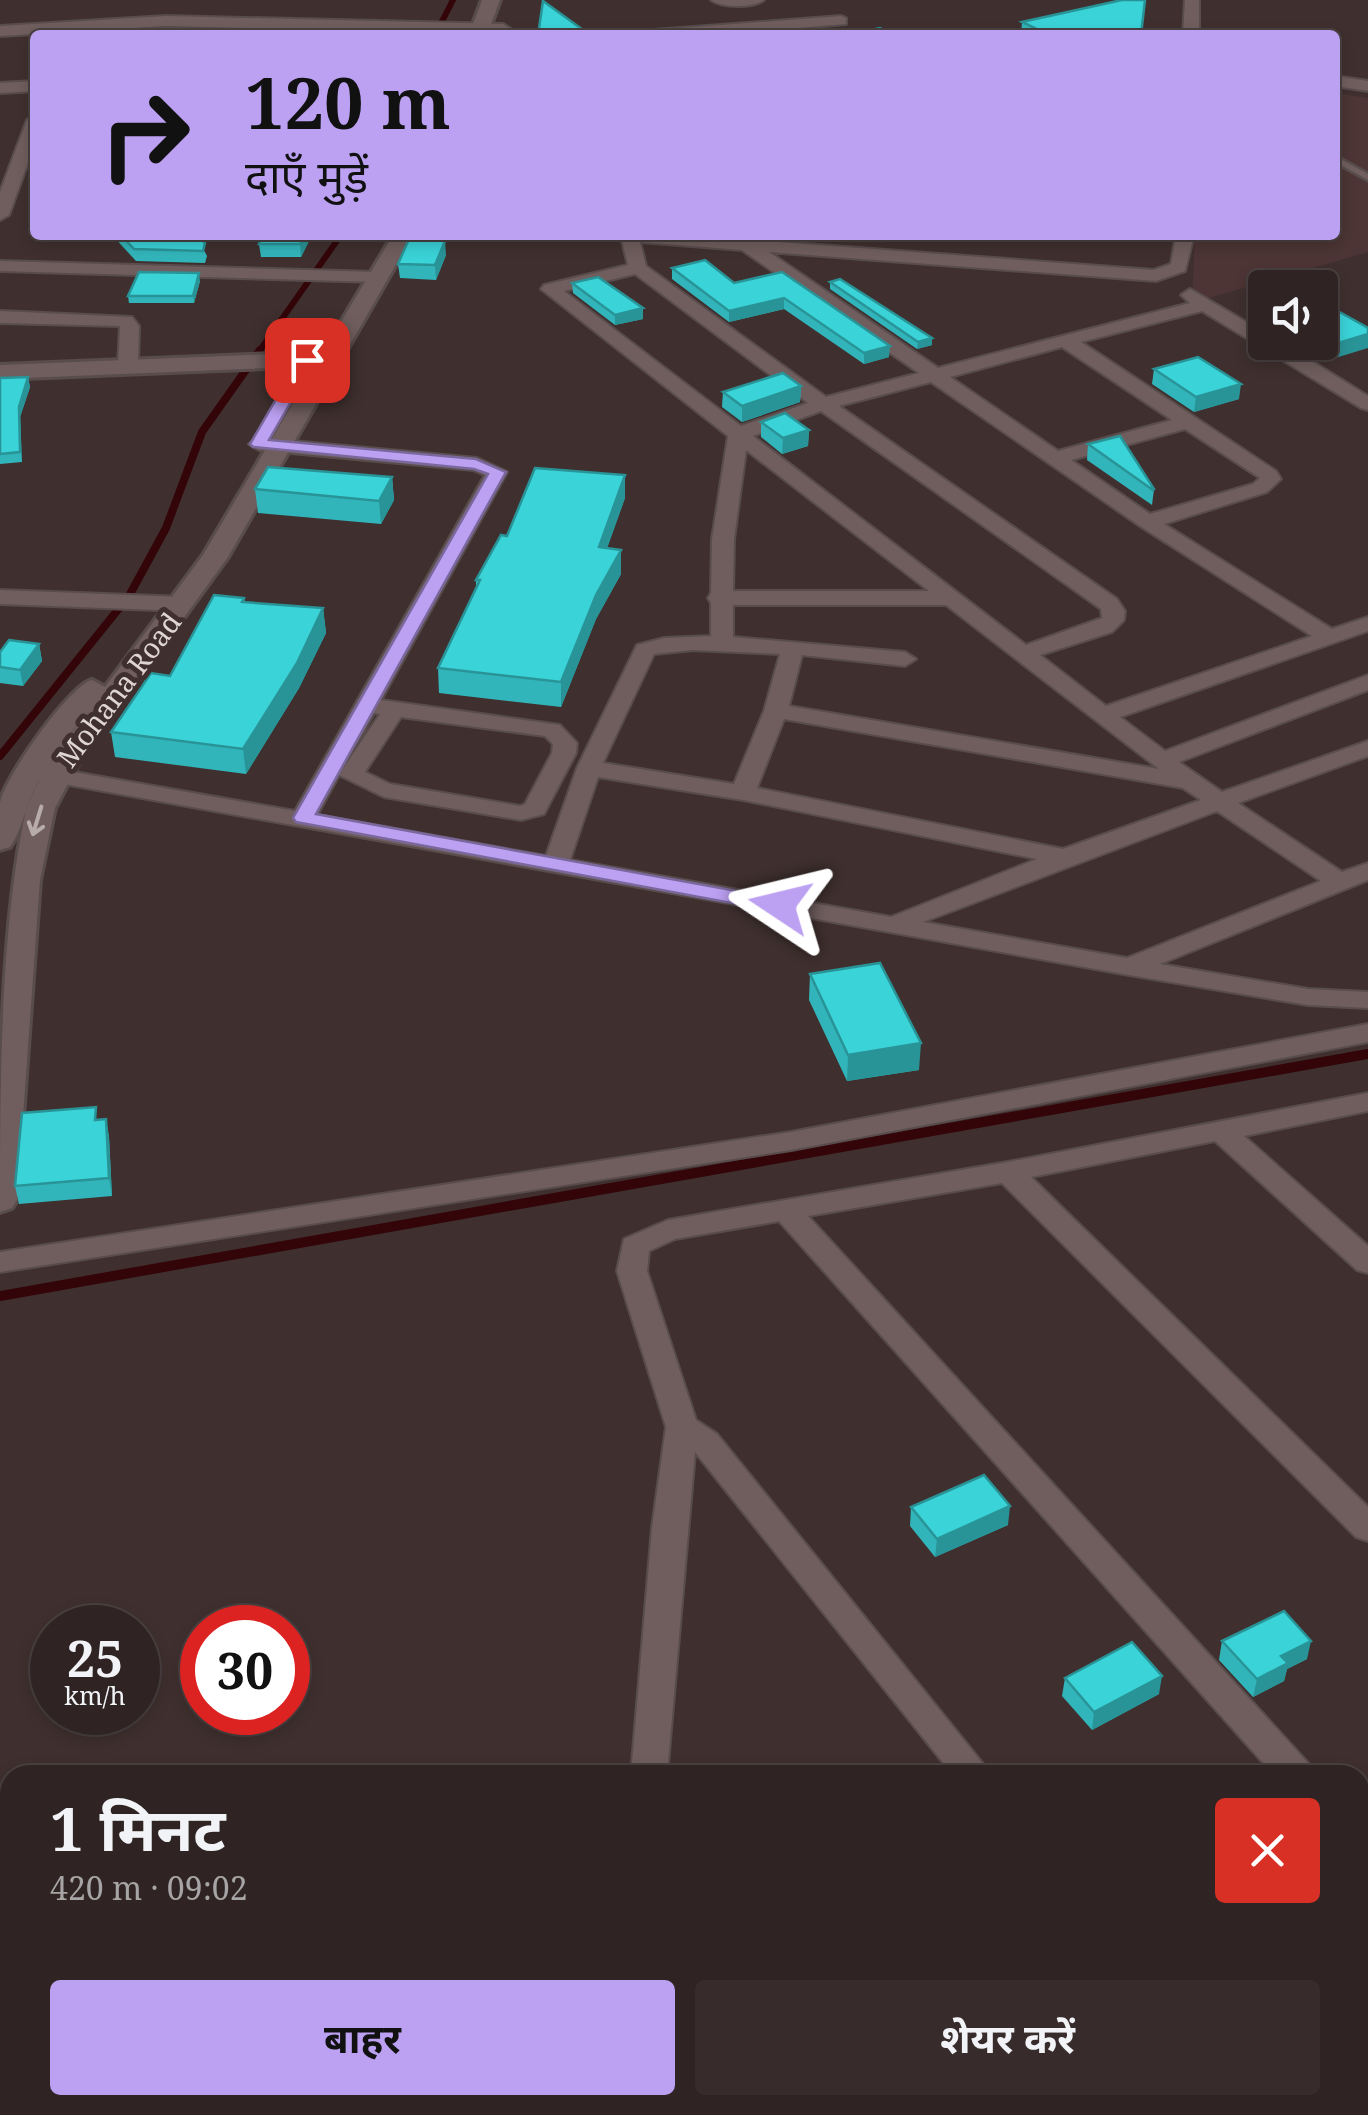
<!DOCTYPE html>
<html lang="hi">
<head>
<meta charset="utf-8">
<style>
	:root { --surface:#2f2423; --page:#372c2b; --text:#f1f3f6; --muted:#a7a4a6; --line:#4a4141; --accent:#bca0f2 }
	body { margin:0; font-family:"Noto Serif","Noto Sans Devanagari",serif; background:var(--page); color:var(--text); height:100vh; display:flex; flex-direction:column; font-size:38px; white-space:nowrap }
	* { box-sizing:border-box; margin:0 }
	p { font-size:32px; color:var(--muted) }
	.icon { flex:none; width:55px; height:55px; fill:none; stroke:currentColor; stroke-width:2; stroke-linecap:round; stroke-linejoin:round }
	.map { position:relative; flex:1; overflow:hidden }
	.sheet { position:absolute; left:0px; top:1765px; width:1370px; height:350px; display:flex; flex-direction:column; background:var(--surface); border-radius:30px 30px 0 0; box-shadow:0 5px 15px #0003,0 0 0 2px var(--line) }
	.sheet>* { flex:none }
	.hud { position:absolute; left:30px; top:30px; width:1310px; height:210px; border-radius:10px; box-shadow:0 5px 15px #0003,0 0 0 2px var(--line); background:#bca0f2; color:#111; overflow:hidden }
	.tools { position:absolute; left:1248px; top:270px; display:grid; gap:20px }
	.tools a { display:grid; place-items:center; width:90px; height:90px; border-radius:10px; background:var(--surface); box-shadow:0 5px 15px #0003,0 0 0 2px var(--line); font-size:50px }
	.speed { position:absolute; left:30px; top:1605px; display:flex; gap:20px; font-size:50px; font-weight:700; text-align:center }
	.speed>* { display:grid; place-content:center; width:130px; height:130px; border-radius:50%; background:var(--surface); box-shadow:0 5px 15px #0003,0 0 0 2px var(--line); line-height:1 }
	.speed small { font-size:25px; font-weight:400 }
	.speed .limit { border:15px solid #d22; background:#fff; color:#111 }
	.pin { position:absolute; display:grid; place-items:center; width:85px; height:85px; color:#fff; margin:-42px; border-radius:20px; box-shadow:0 5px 15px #0006 }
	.me { position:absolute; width:110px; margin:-55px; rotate:280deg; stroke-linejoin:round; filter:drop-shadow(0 0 8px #0008) }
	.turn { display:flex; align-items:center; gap:35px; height:210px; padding:0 50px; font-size:45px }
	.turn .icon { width:130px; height:130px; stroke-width:2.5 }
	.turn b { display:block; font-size:70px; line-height:85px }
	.round { display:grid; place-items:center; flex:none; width:105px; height:105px; border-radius:10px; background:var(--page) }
	.head { display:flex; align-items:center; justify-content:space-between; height:170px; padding:0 50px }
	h1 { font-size:60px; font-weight:700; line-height:75px }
	.primary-button { display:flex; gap:20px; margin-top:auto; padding:20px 50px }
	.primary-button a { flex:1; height:115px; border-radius:10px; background:var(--accent); color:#111; font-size:40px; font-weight:700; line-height:115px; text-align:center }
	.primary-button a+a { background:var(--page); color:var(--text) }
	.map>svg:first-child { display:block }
</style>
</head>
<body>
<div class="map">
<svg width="1368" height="2115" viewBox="0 0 1368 2115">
	<rect width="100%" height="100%" fill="#3f302f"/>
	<path fill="#4c3534" d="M1335 93 1368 98V252L1192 303 1195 235H1335Z"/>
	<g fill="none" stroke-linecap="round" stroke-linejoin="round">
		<g stroke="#330509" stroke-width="6">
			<path d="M435 35 453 0"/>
			<path d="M258 353 341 235"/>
		</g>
		<path stroke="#330509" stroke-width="8" d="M0 756 129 596 166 528 202 432 260 350"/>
		<path stroke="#330509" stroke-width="10" d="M0 1296 1368 1054"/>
		<defs>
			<path id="service" d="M1335 156 1368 174V180L1335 162Z"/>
			<g id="minor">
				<path d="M711 0H764C753 8 722 8 711 0Z"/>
				<path d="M1185 0H1199V35H1183Z"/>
				<path d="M166 16 503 24 511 29 503 34 166 26 0 36V26Z"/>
				<path d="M841 16 846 18V24L715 35H645L653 30Z"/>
				<path d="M1335 76 1368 81V91L1335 86Z"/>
				<path d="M35 81V91L0 93V83Z"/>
				<path d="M35 115V143L9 215 0 220V192L27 120Z"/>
				<path d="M607 235H686L1154 270 1171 264 1176 235H1194L1185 271 1156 281 769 252 938 368 1190 303 1181 295 1190 289 1265 333V342H1281L1368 396V410L1361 408 1202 311 1081 342 1276 471 1281 479 1267 492 1164 524 1332 629 1368 617V631L1120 717 1165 751 1368 675V690L1179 762 1222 792 1368 741V756L1238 803 1342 872 1368 863V880L1160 964 1308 989 1368 992V1008L1308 1005 1129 975 25 777 22 772 34 765 295 811 485 475 473 470 259 450 249 444 259 438 477 458 507 472 381 700 560 725 577 743 576 753 544 814 521 820 384 797 339 775 317 815 546 856 577 768 637 645 664 638 711 636V603L708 598 711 593 712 539 728 436 541 289 544 285 628 265 622 241ZM640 242 742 250 919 373 826 397 646 266ZM635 274 808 403 741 426 564 291ZM1062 347 1172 420 1058 451 950 377ZM931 382 1140 526 1312 636 1106 706 1040 655 1112 632 1124 620 1125 611 1117 599 839 406ZM821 411 1101 609 1102 618 1026 645 753 436ZM1185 429 1260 478 1253 484 1150 514 1071 460ZM746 450 929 591H733L734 539ZM733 605H946L1159 769 789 706 802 655 905 666 916 659 905 652 733 637ZM693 650 780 654 764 711 734 784 603 763 654 654ZM374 713 380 714 340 773ZM401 717 545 736 553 744 552 753 525 804 520 806 390 784 365 772ZM784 719 1183 788 1201 800 1063 849 757 788ZM598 777 743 800 1037 859 891 917 570 860ZM1217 811 1321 881 1127 958 923 922Z"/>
				<path d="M0 261 377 272 386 277 377 282 0 271Z"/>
				<path d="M0 311 132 317 139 326 138 366 128 372 118 366 120 326 0 323Z"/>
				<path d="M0 590 183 597 194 604 183 611 0 604Z"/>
				<path d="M1368 1024V1042L791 1150 0 1272V1252L791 1132Z"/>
				<path d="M1368 1093V1111L1244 1136 1368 1246V1273L1357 1270 1215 1141 1031 1177 1368 1507V1541L1356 1537 1002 1183 808 1216 1309 1764 1314 1775H1274L779 1221 675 1239 649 1251 647 1271 696 1420 717 1434 992 1775H953L695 1452 667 1775H631L652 1528 666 1427 617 1271 624 1239 668 1220 1008 1162Z"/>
				<path d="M1360 1830 1368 1833V1871L1360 1868Z"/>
				<path d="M1368 1967V2002L1360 2005V1970Z"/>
				<path d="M1219 2105H1263L1267 2115H1223Z"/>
			</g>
			<g id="tertiary">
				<path d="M482 0H500L487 35H469Z"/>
				<path d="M393 235H413L228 557 81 759 55 808 40 880 17 1200 12 1208 0 1212C0 1087 0 930 26 810 37 775 64 743 86 714 65 739 46 765 32 795 24 812 21 832 10 847L0 850C0 835 0 817 0 803 4 778 70 685 92 680L105 687 203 555 315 366 0 379V365L323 352Z"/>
			</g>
		</defs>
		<use href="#service" stroke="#594c4c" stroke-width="5"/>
		<use href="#minor" stroke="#594c4c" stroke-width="4"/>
		<use href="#tertiary" stroke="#594c4c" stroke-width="6"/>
		<use href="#service" fill="#705e5e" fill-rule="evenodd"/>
		<use href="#minor" fill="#705e5e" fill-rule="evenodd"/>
		<use href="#tertiary" fill="#705e5e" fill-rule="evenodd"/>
	</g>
	<g fill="#32b5ba">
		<path d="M1022 22 1141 35H1021Z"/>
		<path d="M112 235H196L207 256 205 263 136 261Z"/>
		<path d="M263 235H312L301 257H261L259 244Z"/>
		<path d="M446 255 436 280 400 278 398 264Z"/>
		<path d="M672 268 734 283 782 272 889 357 864 364 784 309 729 322 672 279Z"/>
		<path d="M200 281 194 303H129L128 296Z"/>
		<path d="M830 282 932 338V345L917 349 830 289Z"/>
		<path d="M572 283 643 308V319L615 325 573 293Z"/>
		<path d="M1320 307 1368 328 1332 359 1304 342H1320Z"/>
		<path d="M1154 369 1239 399 1194 412 1152 384Z"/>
		<path d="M28 377 30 387 20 417 22 462 0 464V378Z"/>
		<path d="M801 386 800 402 742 422 722 407 723 392Z"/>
		<path d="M761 422 809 430 808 446 782 454 761 437Z"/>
		<path d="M1088 444 1154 489 1152 505 1087 460Z"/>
		<path d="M392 477 394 500 381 524 258 513 255 489Z"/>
		<path d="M625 498 607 548 621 550V574L596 619 561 707 439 693 438 668 476 588V580L507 536Z"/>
		<path d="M244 598 245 602 323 608 326 633 299 688 246 774 115 757 111 732 170 676Z"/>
		<path d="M39 644 42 661 23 686 0 683V652Z"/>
		<path d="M810 974 919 1070 847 1081 809 1000Z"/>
		<path d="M99 1119H106L109 1137 112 1196 19 1204 15 1186Z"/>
		<path d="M911 1507 1008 1525 935 1557 910 1526Z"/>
		<path d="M1222 1641 1307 1659 1287 1669 1284 1681 1253 1697 1219 1660Z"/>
		<path d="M1065 1678 1159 1694 1092 1730 1062 1696Z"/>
	</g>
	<g fill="#299497">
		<path d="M304 235H312L301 257 300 244Z"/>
		<path d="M445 241 446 255 436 280 435 265Z"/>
		<path d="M199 273 200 281 194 303 193 296Z"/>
		<path d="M784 298V309L729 322V311Z"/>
		<path d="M643 308V319L615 325V315Z"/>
		<path d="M1368 334V348L1332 359 1335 344Z"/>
		<path d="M932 338V345L917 349 918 342Z"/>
		<path d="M890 346 889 357 864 364V353Z"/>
		<path d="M28 377 30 387 20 417 22 462 19 407Z"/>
		<path d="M1241 384 1239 399 1194 412 1196 397Z"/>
		<path d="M801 386 800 402 742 422V406Z"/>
		<path d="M809 430 808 446 782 454 783 438Z"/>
		<path d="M625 475V498L599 571V547Z"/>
		<path d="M392 477 394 500 381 524 379 501Z"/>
		<path d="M621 550V574L596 619 561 707V682L596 595Z"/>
		<path d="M323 608 326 633 299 688 246 774 243 749Z"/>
		<path d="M39 644 42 661 23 686 20 670Z"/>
		<path d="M921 1043 919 1070 847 1081 848 1055Z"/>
		<path d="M106 1119 109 1137 112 1196 109 1178Z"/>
		<path d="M1010 1506 1008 1525 935 1557 937 1539Z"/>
		<path d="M1311 1641 1307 1659 1287 1669 1284 1681 1253 1697 1257 1679 1281 1656Z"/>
		<path d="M1162 1676 1159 1694 1092 1730 1094 1712Z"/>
	</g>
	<g fill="#3ad3d8" stroke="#299497" stroke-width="2.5">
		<path d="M1122 0H1145L1141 35H1049L1022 22Z"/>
		<path d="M543 1 590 35H538Z"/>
		<path d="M880 28 893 35H848Z"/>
		<path d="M121 235H196L205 243 203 251 134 249Z"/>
		<path d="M263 235H304L300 244H259Z"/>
		<path d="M409 239 445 241 435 265 398 264Z"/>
		<path d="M705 260 734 283 782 272 890 346 864 353 784 298 729 311 672 268Z"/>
		<path d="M139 272 199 273 193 296H128Z"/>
		<path d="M598 277 643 308 615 315 572 283Z"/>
		<path d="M840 279 932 338 918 342 830 282Z"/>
		<path d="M1327 305 1368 328V334L1335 344 1320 335V307Z"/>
		<path d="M1198 357 1241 384 1196 397 1154 369Z"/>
		<path d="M783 373 801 386 742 406 723 392Z"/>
		<path d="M28 377 19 407 20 452 0 454V378Z"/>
		<path d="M785 413 809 430 783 438 761 422Z"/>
		<path d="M1120 436 1154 489 1153 490 1088 444Z"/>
		<path d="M268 467 392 477 379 501 255 489Z"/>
		<path d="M535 468 625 475 599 547 621 550 596 595 561 682 438 668 480 580H476L501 535 507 536Z"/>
		<path d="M214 595 244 598 242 602 323 608 297 663 243 749 111 732 151 673 170 676Z"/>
		<path d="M9 640 39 644 20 670 0 667V652Z"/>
		<path d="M880 963 921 1043 848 1055 810 974Z"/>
		<path d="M96 1107 95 1120 106 1119 109 1178 15 1186 22 1113Z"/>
		<path d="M984 1475 1010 1506 937 1539 911 1507Z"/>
		<path d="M1284 1611 1311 1641 1281 1656 1288 1663 1257 1679 1222 1641Z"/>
		<path d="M1132 1642 1162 1676 1094 1712 1065 1678Z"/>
	</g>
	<defs><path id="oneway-shaft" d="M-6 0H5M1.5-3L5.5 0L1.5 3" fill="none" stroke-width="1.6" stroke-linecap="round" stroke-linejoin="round" transform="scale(2.5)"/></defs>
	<use stroke="#b8abab" href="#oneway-shaft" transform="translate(37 821) rotate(107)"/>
	<path fill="#bca0f2" stroke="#7a689d" stroke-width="2.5" d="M307 355 315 360 269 440 476 459 506 472 316 814 780 899 790 905 787 910 780 912 296 822 293 818 488 474 474 469 253 447 250 444 299 360Z"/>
	<g text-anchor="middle" stroke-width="10" stroke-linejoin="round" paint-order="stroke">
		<g font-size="28" fill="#dfd5d4" stroke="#3f302f">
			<text transform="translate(119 690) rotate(-53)" y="10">Mohana Road</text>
		</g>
	</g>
</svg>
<div class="tools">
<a><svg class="icon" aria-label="sound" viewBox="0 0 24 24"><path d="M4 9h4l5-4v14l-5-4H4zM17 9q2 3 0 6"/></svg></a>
</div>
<div class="speed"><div>25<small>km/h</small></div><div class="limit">30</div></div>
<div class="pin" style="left:307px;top:360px;background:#d93025"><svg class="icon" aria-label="arrive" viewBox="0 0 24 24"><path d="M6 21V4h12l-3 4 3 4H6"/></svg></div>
<svg class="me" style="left:780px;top:905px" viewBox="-20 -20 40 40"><path d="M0-17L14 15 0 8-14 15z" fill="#bca0f2" stroke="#fff" stroke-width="4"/></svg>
<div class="hud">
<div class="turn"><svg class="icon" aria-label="right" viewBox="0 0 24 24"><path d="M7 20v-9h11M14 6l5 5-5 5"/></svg><div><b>120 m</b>दाएँ मुड़ें</div></div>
</div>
<section class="sheet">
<div class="head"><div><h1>1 मिनट</h1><p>420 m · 09:02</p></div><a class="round" style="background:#d93025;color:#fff"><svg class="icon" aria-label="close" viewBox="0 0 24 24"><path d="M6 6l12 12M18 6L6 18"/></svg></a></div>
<div class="primary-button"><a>बाहर</a><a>शेयर करें</a></div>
</section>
</div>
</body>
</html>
